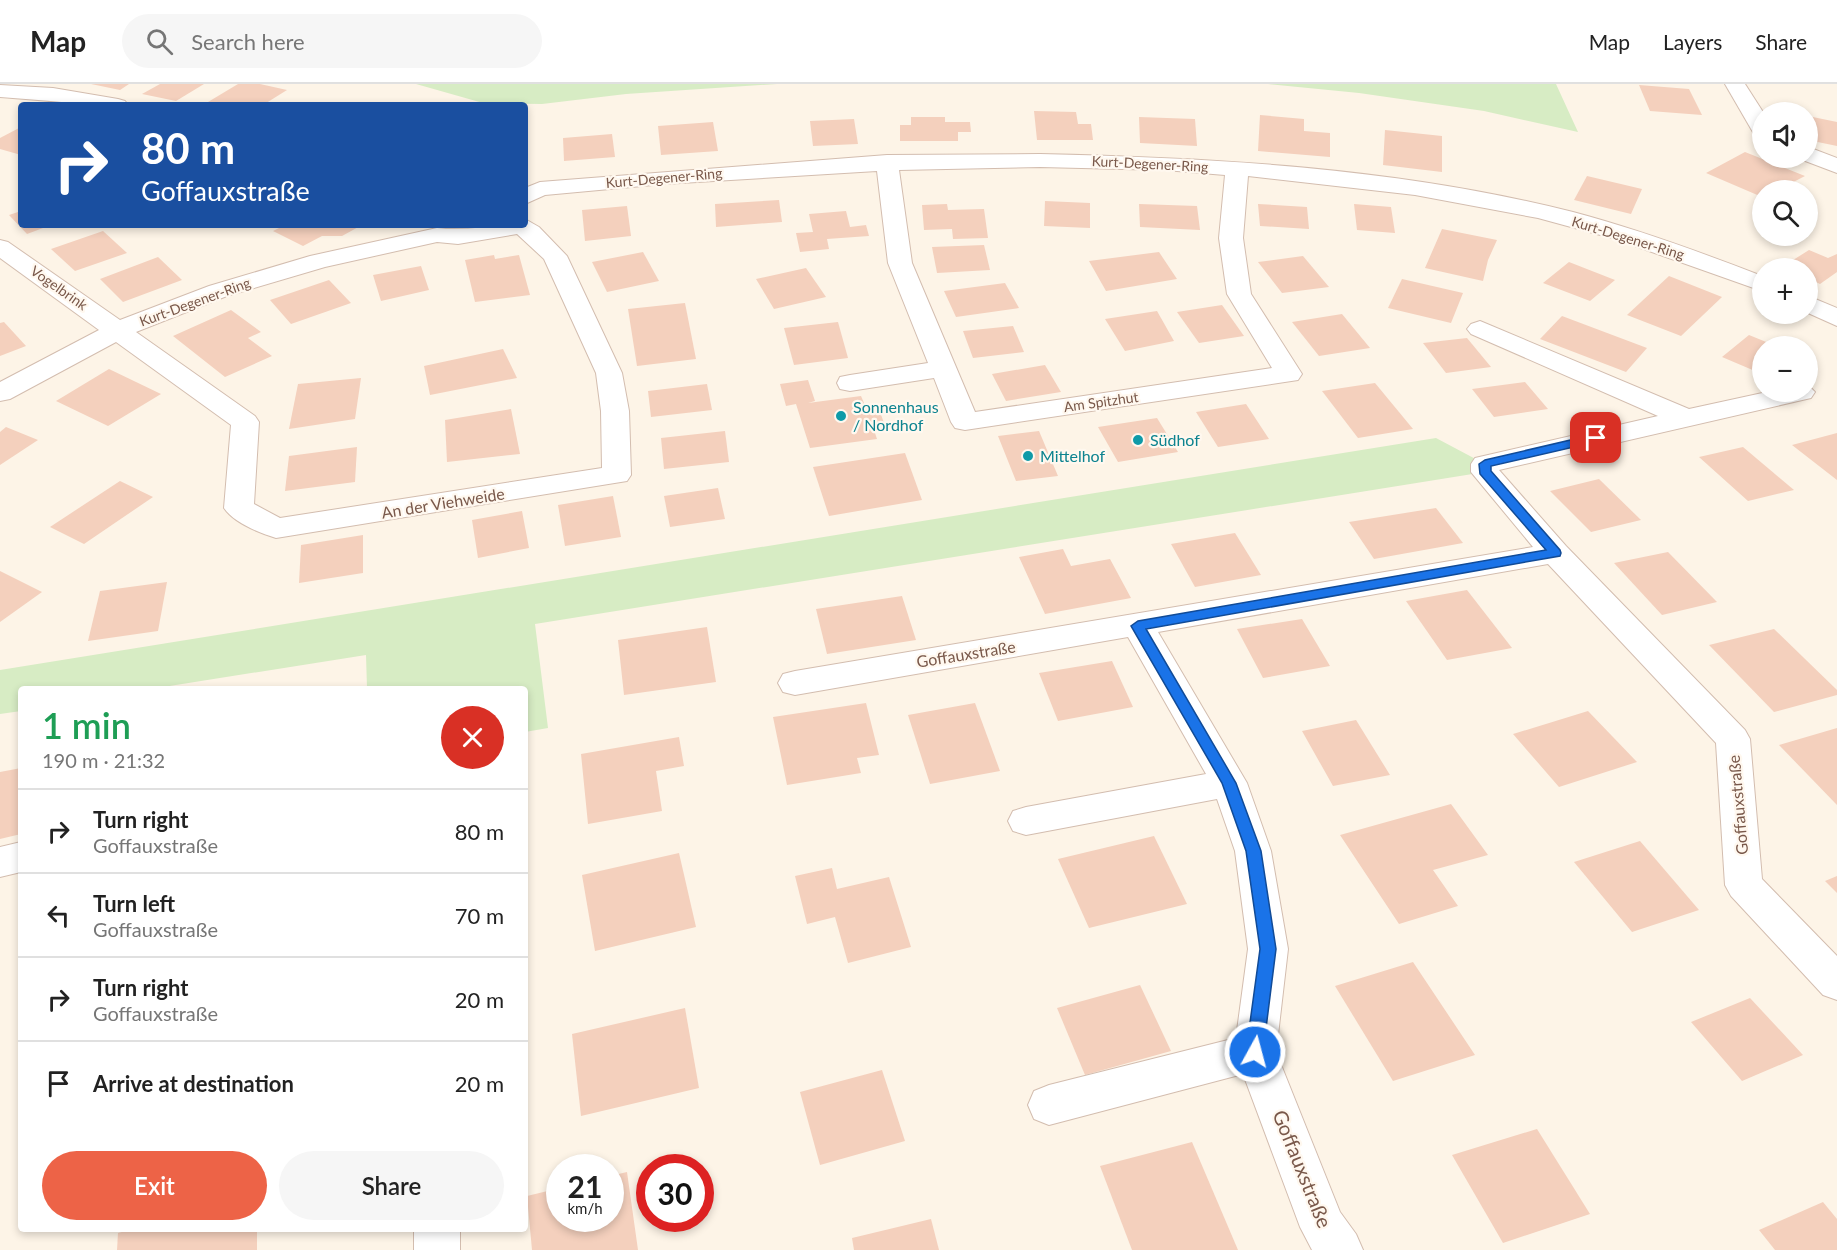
<!DOCTYPE html>
<html lang="en">
<head>
<meta charset="utf-8">
<style>
	:root { --surface:#fff; --page:#f6f6f6; --text:#222; --muted:#767676; --line:#e0e0e0; --accent:#ed6347 }
	body { margin:0; font-family:Lato,sans-serif; background:var(--page); color:var(--text); height:100vh; display:flex; flex-direction:column; font-size:22px; white-space:nowrap }
	* { box-sizing:border-box; margin:0 }
	p { font-size:20px; color:var(--muted) }
	.icon { flex:none; width:33px; height:33px; fill:none; stroke:currentColor; stroke-width:2; stroke-linecap:round; stroke-linejoin:round }
	.map { position:relative; flex:1; overflow:hidden }
	.panel { position:absolute; left:18px; top:602px; width:510px; height:546px; display:flex; flex-direction:column; background:var(--surface); border-radius:6px; box-shadow:0 3px 9px #0003 }
	.panel>* { flex:none }
	.top-card { position:absolute; left:18px; top:18px; width:510px; height:126px; border-radius:6px; box-shadow:0 3px 9px #0003; background:#1a4fa0; color:#fff; overflow:hidden }
	.controls { position:absolute; left:1752px; top:18px; display:grid; gap:12px }
	.controls a { display:grid; place-items:center; width:66px; height:66px; border-radius:50%; background:var(--surface); box-shadow:0 3px 9px #0003; font-size:30px }
	.speed { position:absolute; left:546px; top:1070px; display:flex; gap:12px; font-size:30px; font-weight:700; text-align:center }
	.speed>* { display:grid; place-content:center; width:78px; height:78px; border-radius:50%; background:var(--surface); box-shadow:0 3px 9px #0003; line-height:1 }
	.speed small { font-size:15px; font-weight:400 }
	.speed .limit { border:9px solid #d22; background:#fff; color:#111 }
	.pin { position:absolute; display:grid; place-items:center; width:51px; height:51px; color:#fff; margin:-26px; border-radius:12px; box-shadow:0 3px 9px #0006 }
	.me { position:absolute; width:66px; margin:-33px; rotate:7deg; stroke-linejoin:round; filter:drop-shadow(0 0 4px #0008) }
	.turn { display:flex; align-items:center; gap:21px; height:126px; padding:0 24px; font-size:27px }
	.turn .icon { width:78px; height:78px; stroke-width:2.5 }
	.turn b { display:block; font-size:42px; line-height:51px }
	.round { display:grid; place-items:center; flex:none; width:63px; height:63px; border-radius:32px; background:var(--page) }
	.head { display:flex; align-items:center; justify-content:space-between; height:102px; padding:0 24px }
	h1 { font-size:36px; font-weight:600; line-height:45px; color:#1e9e55 }
	.button { display:flex; gap:12px; margin-top:auto; padding:12px 24px }
	.button a { flex:1; height:69px; border-radius:36px; background:var(--accent); color:#fff; font-size:24px; font-weight:600; line-height:69px; text-align:center }
	.button a+a { background:var(--page); color:var(--text) }
	ul { padding:0; list-style:none }
	li { display:flex; align-items:center; gap:18px; height:84px; padding:0 24px; border-top:2px solid var(--line) }
	li div { flex:1 }
	li b { display:block; font-size:22px }
	li em { font-style:normal }
	header { display:flex; align-items:center; gap:36px; box-sizing:border-box; height:84px; padding:0 30px; background:var(--surface); border-bottom:2px solid var(--line) }
	header strong { font-size:28px }
	nav { display:flex; gap:33px; margin-inline-start:auto; font-size:21px }
	.search { width:420px; height:54px; background:var(--page); display:flex; align-items:center; gap:15px; box-sizing:border-box; padding:0 21px; border-radius:33px; color:var(--muted); font-size:22px }
	.map>svg:first-child { display:block }
</style>
</head>
<body>
<header>
<strong>Map</strong>
<div class="search"><svg class="icon" aria-label="search" viewBox="0 0 24 24"><circle cx="10" cy="10" r="6"/><path d="M15 15l6 6"/></svg>Search here</div>
<nav><a>Map</a><a>Layers</a><a>Share</a></nav>
</header>
<div class="map">
<svg width="1837" height="1166" viewBox="0 0 1837 1166">
	<rect width="100%" height="100%" fill="#fdf4e7"/>
	<g fill="#d7ecc4">
		<path d="M416 0H777L626 10 542 20 483 19Z"/>
		<path d="M1268 0H1556L1578 48 1484 27 1359 9Z"/>
		<path d="M1436 354 1485 380V388L535 540 548 644 525 648V604H367L366 571 157 604H21V627L0 630V586Z"/>
	</g>
	<g fill="#f4d0bd">
		<path d="M91 0H129L120 6Z"/>
		<path d="M160 0H204L176 17 142 10Z"/>
		<path d="M238 0H260L287 6 263 21H203Z"/>
		<path d="M1639 1 1689 5 1702 31 1650 27Z"/>
		<path d="M1034 27 1076 28 1078 40H1091L1093 56H1037Z"/>
		<path d="M1260 31 1304 35V47L1330 49V73L1258 67Z"/>
		<path d="M1808 32 1837 38V62L1808 56Z"/>
		<path d="M911 33H945V38H970L971 48H958V57H900V41H911Z"/>
		<path d="M1139 33 1195 35 1197 62 1140 59Z"/>
		<path d="M854 35 858 60 813 62 810 37Z"/>
		<path d="M713 38 718 67 661 71 658 42Z"/>
		<path d="M21 43V71L0 65V54Z"/>
		<path d="M1385 46 1442 52V88L1383 81Z"/>
		<path d="M612 50 615 73 564 77 563 54Z"/>
		<path d="M1745 68 1805 92 1778 106H1762V113L1706 89Z"/>
		<path d="M1587 92 1642 105 1631 130 1574 116Z"/>
		<path d="M779 116 782 138 716 143 715 120Z"/>
		<path d="M1045 117 1090 119V144L1044 142Z"/>
		<path d="M947 120 948 126 984 125 988 154 953 155 952 145 924 146 922 121Z"/>
		<path d="M1139 120 1197 122 1200 146 1140 143Z"/>
		<path d="M1258 120 1307 123 1309 145 1260 142Z"/>
		<path d="M1354 120 1391 123 1395 149 1357 146Z"/>
		<path d="M627 122 631 152 585 157 582 126Z"/>
		<path d="M21 127V141H51L27 150 9 131Z"/>
		<path d="M846 127 850 143 866 141 869 152 827 155 829 165 800 168 796 149 813 148 809 130Z"/>
		<path d="M285 141H362L342 152H322L303 162 273 147Z"/>
		<path d="M1442 145 1497 156 1488 176 1483 197 1425 184Z"/>
		<path d="M103 147 127 169 75 187 51 165Z"/>
		<path d="M984 161 990 186 937 189 932 163Z"/>
		<path d="M1809 166 1828 174 1837 170V188L1820 200 1808 194V184L1782 183Z"/>
		<path d="M643 168 659 197 607 208 592 178Z"/>
		<path d="M1159 168 1177 195 1106 207 1089 177Z"/>
		<path d="M494 171 495 175 519 171 530 211 475 218 465 176Z"/>
		<path d="M1303 172 1329 203 1282 209 1258 178Z"/>
		<path d="M158 173 182 196 123 218 100 195Z"/>
		<path d="M1569 178 1615 196 1590 217 1543 199Z"/>
		<path d="M421 182 429 206 381 217 373 191Z"/>
		<path d="M806 184 826 213 774 225 756 195Z"/>
		<path d="M1669 192 1722 213 1681 252 1627 231Z"/>
		<path d="M1402 195 1463 209 1451 239 1388 224Z"/>
		<path d="M329 196 351 219 291 240 270 216Z"/>
		<path d="M1005 199 1019 224 956 233 944 207Z"/>
		<path d="M685 219 696 275 637 282 628 225Z"/>
		<path d="M1222 221 1244 252 1199 259 1177 228Z"/>
		<path d="M231 226 261 248 248 254 272 272 225 293 173 252Z"/>
		<path d="M1157 227 1174 257 1125 267 1105 235Z"/>
		<path d="M1342 230 1370 264 1319 272 1292 238Z"/>
		<path d="M1562 232 1647 264 1626 288 1540 255Z"/>
		<path d="M4 238 26 262 0 272V239Z"/>
		<path d="M838 238 848 274 794 281 784 244Z"/>
		<path d="M1013 242 1024 268 973 274 963 247Z"/>
		<path d="M1749 251 1776 262H1762V290L1722 273Z"/>
		<path d="M1467 254 1491 283 1446 289 1423 259Z"/>
		<path d="M503 265 517 294 430 311 424 282Z"/>
		<path d="M1045 281 1061 308 1006 317 992 290Z"/>
		<path d="M109 285 161 310 108 342 56 317Z"/>
		<path d="M361 294 355 335 289 345 298 300Z"/>
		<path d="M808 296 815 317 808 319 861 312 867 326 879 325 884 339 872 340 877 355 810 364 796 320 786 322 780 300Z"/>
		<path d="M1525 298 1548 325 1494 333 1472 305Z"/>
		<path d="M1375 299 1413 345 1358 354 1322 307Z"/>
		<path d="M707 300 712 326 651 333 648 307Z"/>
		<path d="M1246 320 1269 355 1218 363 1196 328Z"/>
		<path d="M511 325 520 370 447 378 445 336Z"/>
		<path d="M1157 334 1178 368 1118 378 1098 343Z"/>
		<path d="M6 343 38 356 0 381V348Z"/>
		<path d="M725 347 729 378 664 385 661 354Z"/>
		<path d="M1039 347 1058 392 1016 397 998 352Z"/>
		<path d="M1837 349V396L1792 361Z"/>
		<path d="M357 363 355 398 285 407 289 372Z"/>
		<path d="M1743 363 1794 406 1748 417 1699 373Z"/>
		<path d="M905 369 922 416 829 432 813 383Z"/>
		<path d="M1599 395 1641 436 1591 448 1550 407Z"/>
		<path d="M120 397 153 413 84 460 50 443Z"/>
		<path d="M718 404 725 435 670 443 664 412Z"/>
		<path d="M613 412 621 453 565 462 558 421Z"/>
		<path d="M1436 424 1463 459 1374 475 1349 438Z"/>
		<path d="M522 427 529 464 478 474 472 436Z"/>
		<path d="M1235 449 1261 491 1195 503 1171 460Z"/>
		<path d="M363 451V489L299 499 301 461Z"/>
		<path d="M1063 465 1071 482 1110 475 1131 514 1045 530 1019 473Z"/>
		<path d="M1668 468 1717 518 1662 531 1614 479Z"/>
		<path d="M0 487 42 508 0 538Z"/>
		<path d="M167 498 158 547 88 557 100 507Z"/>
		<path d="M1467 506 1512 564 1447 576 1406 517Z"/>
		<path d="M902 512 916 556 827 570 816 525Z"/>
		<path d="M1302 535 1330 582 1263 594 1237 545Z"/>
		<path d="M707 543 716 598 624 611 618 556Z"/>
		<path d="M1774 545 1837 606V611L1774 628 1709 561Z"/>
		<path d="M1112 577 1133 623 1058 637 1039 589Z"/>
		<path d="M866 619 879 671 857 674 861 689 787 701 773 633Z"/>
		<path d="M975 619 1000 687 930 700 908 631Z"/>
		<path d="M1588 627 1637 678 1559 703 1513 650Z"/>
		<path d="M1356 636 1390 691 1333 702 1302 647Z"/>
		<path d="M1837 644V721L1779 661Z"/>
		<path d="M679 653 684 682 656 687 662 727 588 740 581 670Z"/>
		<path d="M21 684V750L0 755V688Z"/>
		<path d="M1451 720 1488 771 1433 786 1458 822 1399 840 1340 751Z"/>
		<path d="M1154 752 1187 820 1089 844 1058 775Z"/>
		<path d="M1640 757 1699 826 1632 848 1574 778Z"/>
		<path d="M679 769 696 843 595 867 582 791Z"/>
		<path d="M832 784 837 805 889 793 911 863 848 879 835 833 807 840 795 792Z"/>
		<path d="M1837 792V809L1825 797Z"/>
		<path d="M1413 878 1475 971 1393 997 1335 902Z"/>
		<path d="M1140 901 1171 967 1085 991 1057 924Z"/>
		<path d="M1750 914 1803 971 1742 997 1691 938Z"/>
		<path d="M685 924 699 1004 581 1032 572 950Z"/>
		<path d="M882 986 905 1057 820 1081 800 1008Z"/>
		<path d="M1537 1045 1590 1130 1503 1159 1452 1071Z"/>
		<path d="M1192 1058 1238 1166H1132L1100 1082Z"/>
		<path d="M627 1088 638 1166H532L527 1112 560 1104V1134H610V1092Z"/>
		<path d="M1823 1118 1837 1135V1166H1775L1759 1146Z"/>
		<path d="M931 1135 939 1166H854L852 1154Z"/>
		<path d="M136 1144H257V1166H117L118 1149Z"/>
	</g>
	<g fill="none" stroke-linecap="round" stroke-linejoin="round">
		<defs>
			<g id="minor">
				<path d="M1725 0H1745L1763 28 1762 51 1754 50Z"/>
				<path d="M0 1 53 4 118 15 125 17 128 21C85 21 43 16 0 13Z"/>
				<path d="M1808 63 1837 74V89L1800 75 1808 74Z"/>
				<path d="M1040 70C1219 74 1399 84 1573 128 1637 145 1700 168 1762 192V207L1615 155 1538 134 1415 111 1248 92 1243 154 1251 210 1302 290 1298 296 965 346 955 344 951 338 934 294 850 307 840 305 837 299 840 293 850 291 928 279 888 179 877 87 664 100 545 111 525 120V104L540 98 887 71ZM1040 83 1165 86 1225 91 1219 154 1227 210 1272 284 975 328 912 179 899 86Z"/>
				<path d="M525 135 539 143 567 172 622 289 629 327 631 391 627 397 276 454C260 449 234 439 224 424L231 341 116 258 10 315 0 317V298L99 246 0 174V156L8 158 120 236 209 202 310 172 437 144C466 147 495 141 525 141ZM517 150 544 175 596 289 601 327 602 384 280 434 254 420 259 338 255 332 136 248 227 212 325 183 437 158 458 160Z"/>
				<path d="M1808 212 1837 224V242L1808 229Z"/>
				<path d="M1480 237 1689 325 1767 308H1808V301L1815 308 1811 314 1499 386 1566 462 1745 646 1750 655 1762 795 1837 872V916L1823 911 1731 812 1725 801 1716 659 1548 480 1158 548 1247 699 1271 767 1288 865 1276 968 1340 1128 1356 1150 1363 1166H1312L1300 1143 1243 990 1049 1041 1034 1035 1028 1021 1034 1007 1049 1001 1236 954 1248 865 1235 767 1217 715 1026 751 1013 747 1008 737 1013 727 1026 723 1206 690 1128 553 795 611 783 608 778 599 783 590 795 587 1533 463 1471 388V380L1475 374 1658 332 1471 250 1467 245 1471 240Z"/>
				<path d="M21 758V788L0 793V763Z"/>
				<rect x="414" y="1144" width="46" height="22"/>
			</g>
		</defs>
		<use href="#minor" stroke="#d3bdaf" stroke-width="2"/>
		<use href="#minor" fill="#fff" fill-rule="evenodd"/>
	</g>
	<path fill="#1a73e8" stroke="#114b97" stroke-width="1.5" d="M1596 350 1600 351V357L1491 382V387L1560 466 1561 469 1560 472 1146 545 1236 699 1261 767 1276 865 1263 968 1261 974 1255 976 1249 974 1246 968 1260 865 1246 767 1222 699 1131 542 1138 537 1546 466 1480 390 1479 380 1485 376Z"/>
	<g fill="#0f9aa8" stroke="#fff8ef" stroke-width="2">
		<circle cx="841" cy="332" r="6"/>
		<circle cx="1138" cy="356" r="6"/>
		<circle cx="1028" cy="372" r="6"/>
	</g>
	<g text-anchor="middle" stroke-width="4.5" stroke-linejoin="round" paint-order="stroke">
		<g font-size="14" fill="#79584a" stroke="#fff8ef">
			<text transform="translate(1150 80) rotate(3)" y="5">Kurt-Degener-Ring</text>
			<text transform="translate(664 94) rotate(-5)" y="5">Kurt-Degener-Ring</text>
			<text transform="translate(1628 154) rotate(17)" y="5">Kurt-Degener-Ring</text>
			<text transform="translate(59 204) rotate(35)" y="5">Vogelbrink</text>
			<text transform="translate(195 218) rotate(-20)" y="5">Kurt-Degener-Ring</text>
			<text transform="translate(1101 318) rotate(-8)" y="5">Am Spitzhut</text>
		</g>
		<g font-size="16" fill="#0d838f" stroke="#fff8ef" text-anchor="start">
			<text x="853" y="329">Sonnenhaus<tspan x="853" dy="18">/ Nordhof</tspan></text>
			<text x="1150" y="362">Südhof</text>
			<text x="1040" y="378">Mittelhof</text>
		</g>
		<g font-size="16" fill="#79584a" stroke="#fff8ef">
			<text transform="translate(443 419) rotate(-9)" y="6">An der Viehweide</text>
			<text transform="translate(966 570) rotate(-9)" y="6">Goffauxstraße</text>
			<text transform="translate(1738 721) rotate(-95)" y="6">Goffauxstraße</text>
		</g>
		<g font-size="20" fill="#79584a" stroke="#fff8ef">
			<text transform="translate(1302 1085) rotate(68)" y="7">Goffauxstraße</text>
		</g>
	</g>
</svg>
<div class="controls">
<a><svg class="icon" aria-label="sound" viewBox="0 0 24 24"><path d="M4 9h4l5-4v14l-5-4H4zM17 9q2 3 0 6"/></svg></a>
<a><svg class="icon" aria-label="search" viewBox="0 0 24 24"><circle cx="10" cy="10" r="6"/><path d="M15 15l6 6"/></svg></a>
<a>+</a>
<a>−</a>
</div>
<div class="speed"><div>21<small>km/h</small></div><div class="limit">30</div></div>
<div class="pin" style="left:1596px;top:354px;background:#d93025"><svg class="icon" aria-label="arrive" viewBox="0 0 24 24"><path d="M6 21V4h12l-3 4 3 4H6"/></svg></div>
<svg class="me" style="left:1255px;top:968px" viewBox="-20 -20 40 40"><circle r="17" fill="#1a73e8" stroke="#fff" stroke-width="3"/><path d="M0-11L8 9 0 5-8 9z" fill="#fff"/></svg>
<div class="top-card">
<div class="turn"><svg class="icon" aria-label="right" viewBox="0 0 24 24"><path d="M7 20v-9h11M14 6l5 5-5 5"/></svg><div><b>80 m</b>Goffauxstraße</div></div>
</div>
<section class="panel">
<div class="head"><div><h1>1 min</h1><p>190 m · 21:32</p></div><a class="round" style="background:#d93025;color:#fff"><svg class="icon" aria-label="close" viewBox="0 0 24 24"><path d="M6 6l12 12M18 6L6 18"/></svg></a></div>
<ul>
<li><svg class="icon" aria-label="right" viewBox="0 0 24 24"><path d="M7 20v-9h11M14 6l5 5-5 5"/></svg><div><b>Turn right</b><p>Goffauxstraße</p></div><em>80 m</em></li>
<li><svg class="icon" aria-label="left" viewBox="0 0 24 24"><path d="M17 20v-9H6M10 6l-5 5 5 5"/></svg><div><b>Turn left</b><p>Goffauxstraße</p></div><em>70 m</em></li>
<li><svg class="icon" aria-label="right" viewBox="0 0 24 24"><path d="M7 20v-9h11M14 6l5 5-5 5"/></svg><div><b>Turn right</b><p>Goffauxstraße</p></div><em>20 m</em></li>
<li><svg class="icon" aria-label="arrive" viewBox="0 0 24 24"><path d="M6 21V4h12l-3 4 3 4H6"/></svg><div><b>Arrive at destination</b></div><em>20 m</em></li>
</ul>
<div class="button"><a>Exit</a><a>Share</a></div>
</section>
</div>
</body>
</html>
